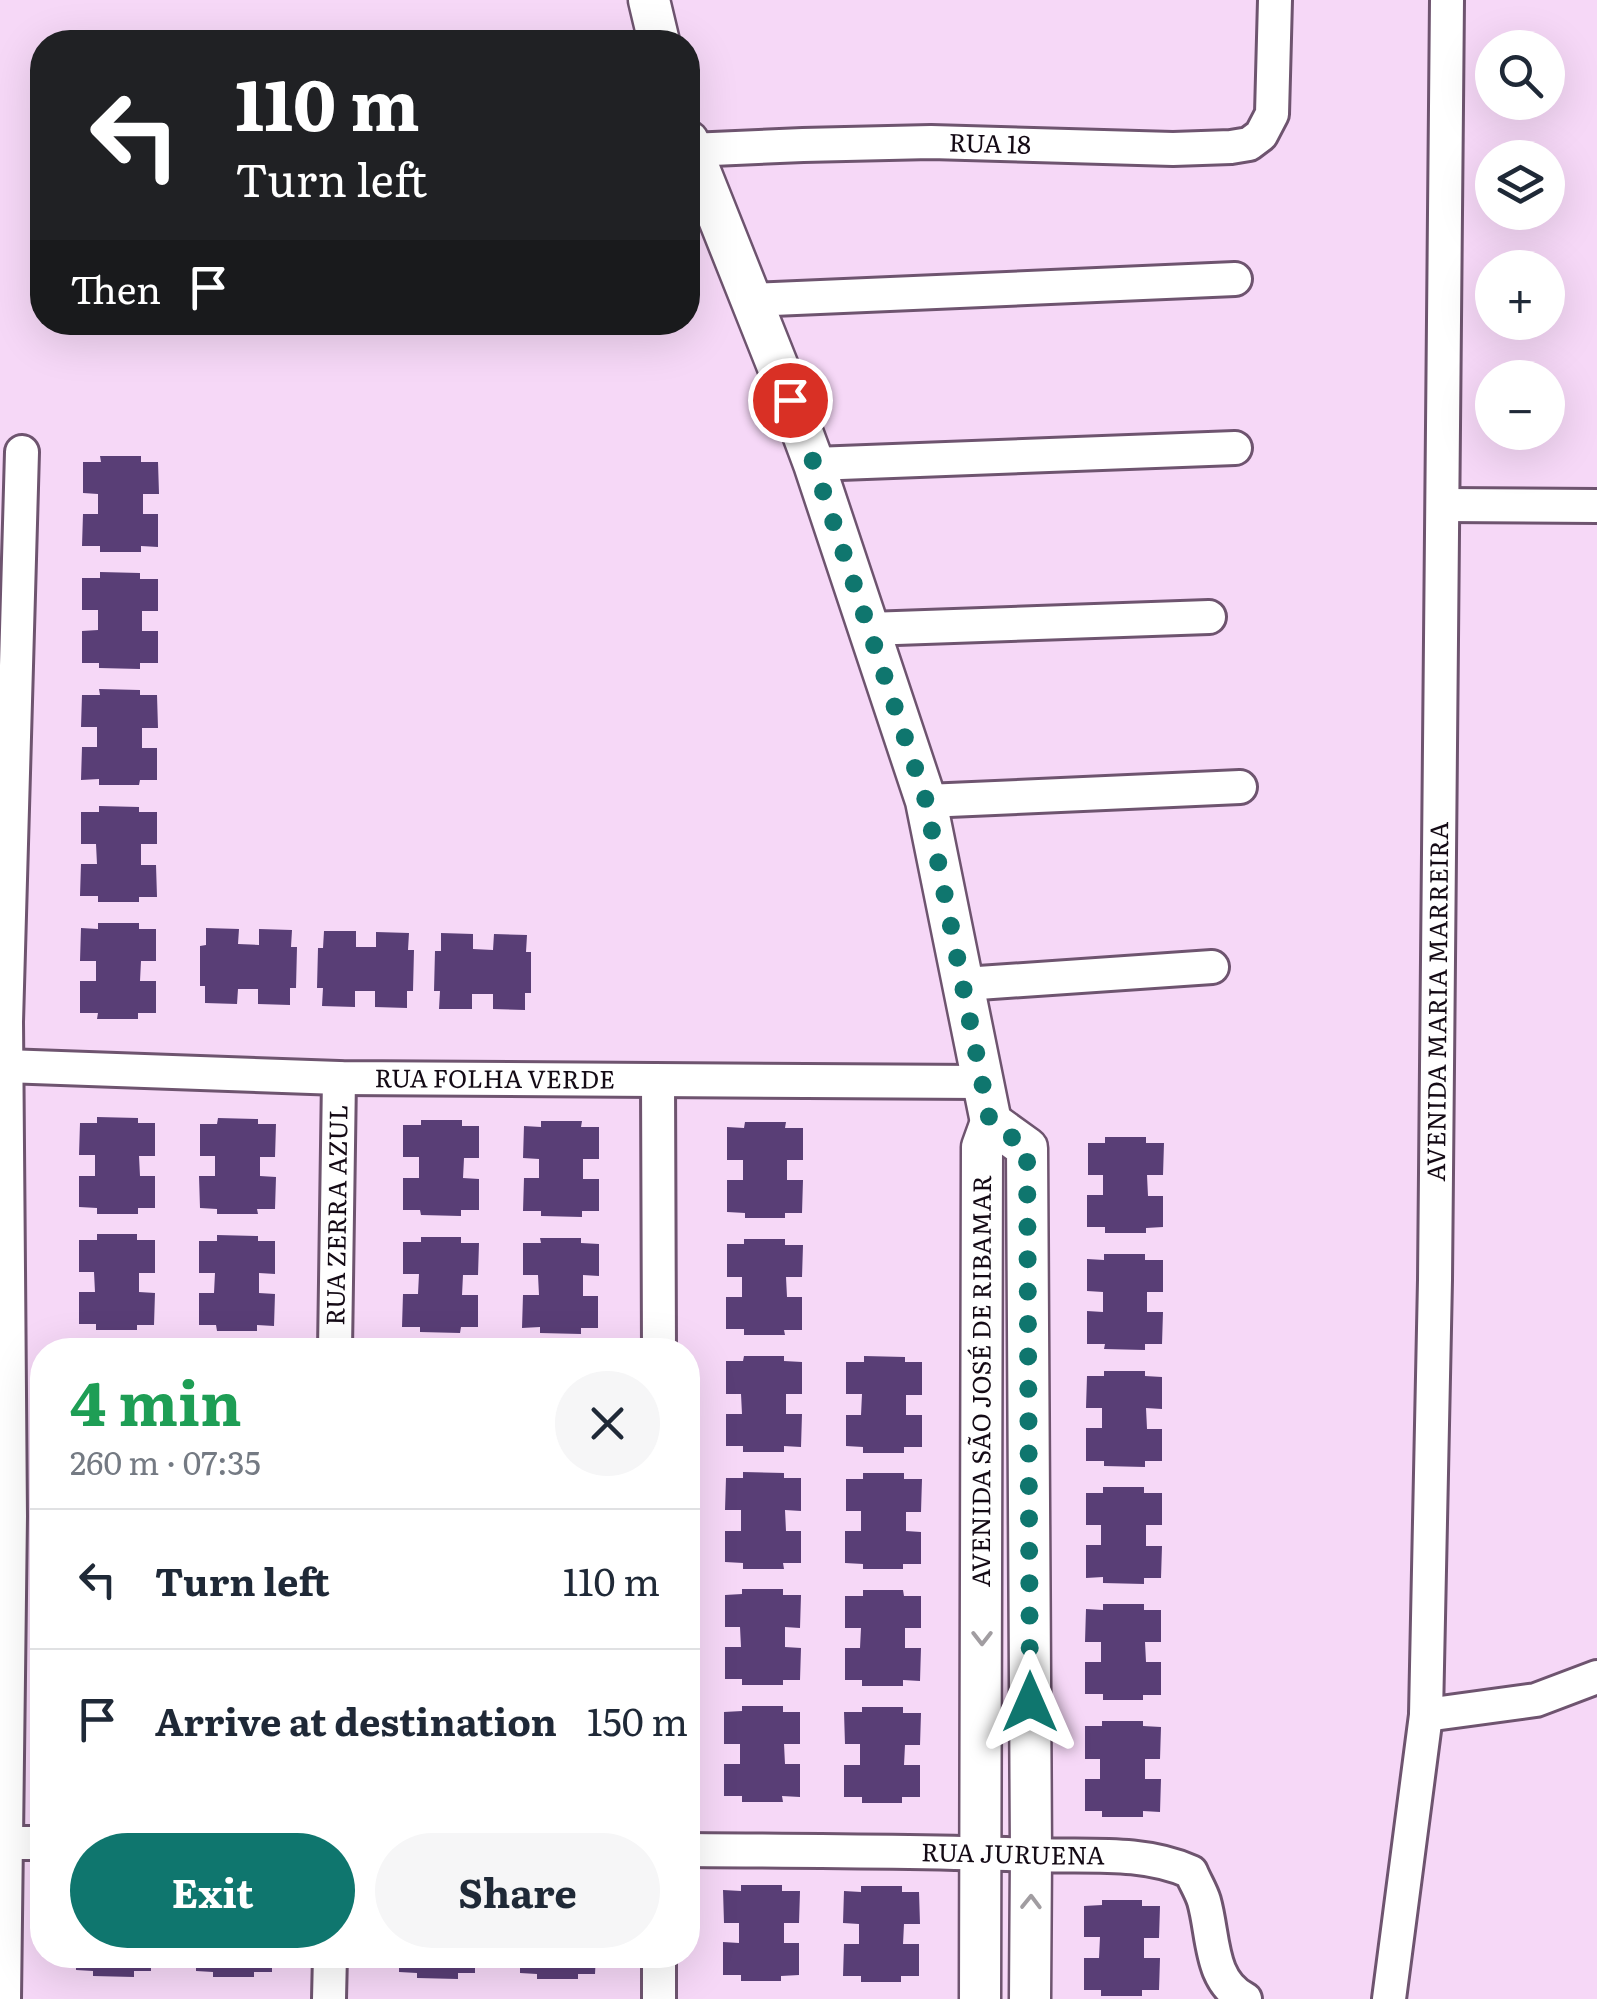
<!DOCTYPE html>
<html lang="en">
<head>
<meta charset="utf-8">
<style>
	:root { --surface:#fff; --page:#f6f6f7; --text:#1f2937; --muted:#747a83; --line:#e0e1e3; --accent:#0f766e }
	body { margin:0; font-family:Literata,serif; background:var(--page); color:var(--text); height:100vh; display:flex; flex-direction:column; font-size:38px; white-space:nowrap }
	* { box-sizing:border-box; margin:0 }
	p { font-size:32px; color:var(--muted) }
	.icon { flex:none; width:55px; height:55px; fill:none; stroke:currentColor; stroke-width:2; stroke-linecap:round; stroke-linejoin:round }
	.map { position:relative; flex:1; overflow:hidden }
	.panel { position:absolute; left:30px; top:1338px; width:670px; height:630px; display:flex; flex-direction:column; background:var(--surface); border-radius:40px; box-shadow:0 10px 40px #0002 }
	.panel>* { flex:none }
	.hud { position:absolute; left:30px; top:30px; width:670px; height:305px; border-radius:40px; box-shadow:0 10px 40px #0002; background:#202124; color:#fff; overflow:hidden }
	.fabs { position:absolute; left:1475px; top:30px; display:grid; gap:20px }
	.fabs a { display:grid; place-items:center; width:90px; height:90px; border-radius:50%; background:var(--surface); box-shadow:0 10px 40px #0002; font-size:50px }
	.pin { position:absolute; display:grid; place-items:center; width:85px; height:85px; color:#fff; margin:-42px; border:5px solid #fff; border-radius:50%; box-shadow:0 2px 10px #0007 }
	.me { position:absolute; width:110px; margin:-55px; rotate:0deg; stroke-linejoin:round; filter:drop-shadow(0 0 8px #0008) }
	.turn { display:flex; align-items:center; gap:35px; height:210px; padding:0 40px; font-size:45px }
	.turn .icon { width:130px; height:130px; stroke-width:2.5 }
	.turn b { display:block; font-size:70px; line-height:85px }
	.then { display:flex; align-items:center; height:95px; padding:0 40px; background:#0003; gap:20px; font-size:38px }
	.round { display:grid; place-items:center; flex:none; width:105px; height:105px; border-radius:52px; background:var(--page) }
	.summary { display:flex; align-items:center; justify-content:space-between; height:170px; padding:0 40px }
	h1 { font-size:60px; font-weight:700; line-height:75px; color:#1e9e55 }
	.button { display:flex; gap:20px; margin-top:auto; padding:20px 40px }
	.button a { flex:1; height:115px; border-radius:60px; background:var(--accent); color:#fff; font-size:40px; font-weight:700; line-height:115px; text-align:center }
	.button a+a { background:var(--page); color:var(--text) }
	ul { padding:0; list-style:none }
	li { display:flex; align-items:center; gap:30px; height:140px; padding:0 40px; border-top:2px solid var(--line) }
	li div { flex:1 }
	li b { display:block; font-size:38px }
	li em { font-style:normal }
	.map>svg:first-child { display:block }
</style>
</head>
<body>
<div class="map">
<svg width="1597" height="1999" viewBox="0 0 1597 1999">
	<rect width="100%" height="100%" fill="#f6d8f7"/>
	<g fill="#593e76">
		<path d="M100 456H141V462H158L159 494H143V514H158V547L141 546V552H100V546H82L83 514H98V494L83 493V462H101Z"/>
		<path d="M100 572 140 573V579H158V611H142V631H158V663H140V669L99 668V663H82V631L98 630V610H82V578H100Z"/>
		<path d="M99 689 140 690V695H157L158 728H142V748H157V780H140L139 785H99V779L81 780 82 747H97V727H81L82 695H100Z"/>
		<path d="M99 806 139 807V812H157V844H141V865H156L157 897H139V902H98V896H80L81 864H97L96 844H81V812H99Z"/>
		<path d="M98 923H139V929H156V961H141L140 981H156V1013H138V1019H97L98 1013H80V981H96V961H80L81 928 98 929Z"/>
		<path d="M206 928 239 929 238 944 259 945V929L292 930 291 947H297L296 988H290V1005L258 1004V989H238L237 1004 205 1003V986H200V946L206 945Z"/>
		<path d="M324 931H356V947H376V932L409 933 408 950H414L413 991H407V1008L375 1007V991H355V1007L322 1006 323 988H317L318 948H323Z"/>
		<path d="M441 933 473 934V949L493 950 494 934 527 935 526 952H531V993H525V1010L493 1009V994H472V1009H439L440 991H434L435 951H441Z"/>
		<path d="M97 1117 138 1118V1123H155V1156H139L140 1176H155V1208H138V1214H97V1208L79 1207V1176H95V1155H79L80 1123H97Z"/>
		<path d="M218 1118 258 1119V1124H276L275 1157H260V1176L276 1177 275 1209H257L258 1214H217V1209L200 1208 199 1176H215V1156H200V1124H217Z"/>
		<path d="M421 1120H462V1126H479V1158H464L463 1178 479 1179V1210H461V1216L421 1215 420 1210H403V1178H419V1157H403V1125H421Z"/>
		<path d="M541 1121H582L581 1127H599V1159H583V1179H599V1211H582V1217L541 1216V1211H523L524 1178H539V1159L523 1158 524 1126 541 1127Z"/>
		<path d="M745 1122H786L785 1128H803V1160H787V1180H803L802 1213H785V1218H745V1213L727 1212V1180H743V1160H727V1127L744 1128Z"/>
		<path d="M1105 1137H1146V1143H1164L1163 1175H1147L1148 1196H1163V1227L1146 1228V1233H1105V1227H1087V1195H1103V1175H1088V1143H1105Z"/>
		<path d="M97 1234H137V1240H155V1273H139V1292L155 1293 154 1325H137V1330H96V1324H79V1292H95L94 1272H79V1240H97Z"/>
		<path d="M217 1235 258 1236V1241H275V1274L259 1273V1293L275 1294 274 1326 257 1325V1331H217L216 1325H199V1293H214L215 1273H199V1241H217Z"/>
		<path d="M421 1237H461V1243H479L478 1275H463L462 1295H478V1327H461L460 1333 420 1332V1327H402L403 1294H418L419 1274H403V1242H421Z"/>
		<path d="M540 1238H581V1243L599 1244V1276L583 1275V1296H598V1328H581V1334L540 1333V1327L522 1328 523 1295H539L538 1275H523V1243H541Z"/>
		<path d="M744 1239H785V1245H803L802 1277H786L787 1297H802V1330H784L785 1335H744V1329H726V1297H742V1277H727V1244H744Z"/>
		<path d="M1104 1254H1145V1260H1163V1292H1147V1312H1163L1162 1344H1145V1350L1104 1349 1105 1344H1087V1311L1103 1312V1292L1087 1291V1259L1104 1260Z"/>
		<path d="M744 1356H784V1361L802 1362V1394H786V1414H802L801 1447 784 1446V1452H743V1446H726V1414H742L741 1394H726V1361H743Z"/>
		<path d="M864 1356 905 1357V1362H922V1395H906V1415H922V1447H904V1453H863V1447L846 1446V1415H861L862 1394H846V1362H864Z"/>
		<path d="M1104 1371H1145V1376L1162 1377V1409L1146 1408 1147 1429H1162V1461H1145V1467L1104 1466V1461H1086V1428H1102V1408H1086L1087 1376H1104Z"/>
		<path d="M743 1472 784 1473V1478H801V1511L785 1510 786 1531H801V1563H783L784 1569H743V1563L725 1562V1531H741V1510H725L726 1478H743Z"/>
		<path d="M863 1473H904V1479H922L921 1512H906V1531L921 1532V1564H903V1569H863V1564L845 1563V1531H861V1511H846V1479H863Z"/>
		<path d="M1103 1487H1144V1493H1162V1525H1146V1546H1162L1161 1578H1144V1584L1103 1583V1577L1086 1578V1545H1101V1525H1086V1493H1103Z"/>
		<path d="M742 1589H783V1595H801L800 1628 785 1627V1647L801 1648 800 1680H783V1685H742V1679H725V1647H741L740 1627H725V1595L742 1594Z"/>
		<path d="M863 1590H903L904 1596H921V1628H905V1648H921L920 1681 903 1680V1686H862V1680H845V1648H860L861 1628H845V1596H863Z"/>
		<path d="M1103 1604H1144V1610H1161V1642H1145L1146 1662H1161V1695H1143V1700H1103V1694H1085V1662H1101V1642H1085L1086 1609 1103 1610Z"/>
		<path d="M742 1706H783V1712H800V1744H784L785 1764H800V1797L782 1796 783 1802H742V1796H724V1764H740V1744H724V1712L742 1711Z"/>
		<path d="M862 1707H903V1713H921L920 1745H905L904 1765H920V1797H902V1803H862V1797H844V1765H860V1744H845L844 1712H862Z"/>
		<path d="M1102 1721H1143V1726L1161 1727 1160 1759H1145V1779H1161L1160 1812 1143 1811V1817H1102V1811H1085V1779H1100V1759H1085V1726H1102Z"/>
		<path d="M741 1885H782V1891H800L799 1923H784V1943H799V1975L781 1976V1981H741V1975H723V1942L739 1943V1923H724L723 1890 741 1891Z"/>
		<path d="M861 1886H902V1892H919L920 1924H904L903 1944H919V1976H901V1982H861V1976H843L844 1944H859V1924L843 1923 844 1891 861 1892Z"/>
		<path d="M1102 1900H1142V1906H1160L1159 1938H1144V1958H1160L1159 1990H1142V1996H1101V1990H1084V1958H1099L1100 1937H1084V1906L1102 1905Z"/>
		<path d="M76 1955H151V1971H134V1977L93 1976V1971L76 1970Z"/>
		<path d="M196 1955H272V1972H254V1977H213V1972L196 1971Z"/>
		<path d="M399 1955H475V1973H458V1979L417 1978V1973L399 1972Z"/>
		<path d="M520 1955H596L595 1974H578V1979H537V1974L520 1973Z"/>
	</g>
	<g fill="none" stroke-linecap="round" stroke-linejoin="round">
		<defs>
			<g id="minor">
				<path id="s1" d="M690 150 803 145 931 142 1173 149 1231 147 1249 144 1261 135 1272 114 1275 0"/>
				<path d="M751 300 1235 279"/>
				<path d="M814 464 1235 448"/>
				<path d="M1443 505 1597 506"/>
				<path d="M868 629 1209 617"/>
				<path d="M926 801 1240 787"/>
				<path d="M964 984 1212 967"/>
				<path id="s2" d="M5 1066 339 1078 982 1082"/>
				<path d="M658 1081 659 1350"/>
				<path id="s3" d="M335 1350 339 1078"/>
				<path d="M1426 1715 1536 1700 1597 1677"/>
				<path d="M5 1843H42"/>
				<path id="s4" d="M688 1850C803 1851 918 1851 1033 1855 1085 1857 1143 1850 1191 1872 1195 1882 1201 1891 1204 1901 1214 1936 1209 1981 1245 1999"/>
				<path d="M4 1999 10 1516 6 1022 22 452"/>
				<path d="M329 1999 330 1955"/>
				<path d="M659 1999V1955"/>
				<path id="s5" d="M1389 1999 1426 1715 1435 1280 1447 0"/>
			</g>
			<g id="tertiary">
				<path d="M649 0 659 42"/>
				<path d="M688 141 778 367 814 464 926 801 991 1122"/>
				<path d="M991 1122 1027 1148 1031 1855 1030 1999"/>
				<path id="s6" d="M980 1999 982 1147 991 1122"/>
			</g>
		</defs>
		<use href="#minor" stroke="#6e546f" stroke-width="38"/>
		<use href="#tertiary" stroke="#6e546f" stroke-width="45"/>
		<use href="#minor" stroke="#fff" stroke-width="32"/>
		<use href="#tertiary" stroke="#fff" stroke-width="40"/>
	</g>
	<defs><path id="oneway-chevron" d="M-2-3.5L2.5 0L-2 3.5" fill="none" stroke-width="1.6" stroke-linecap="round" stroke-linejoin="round" transform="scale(2.5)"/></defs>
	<g stroke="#a19da1">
		<use href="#oneway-chevron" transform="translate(982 1638) rotate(90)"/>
		<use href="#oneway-chevron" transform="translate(1031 1902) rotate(-89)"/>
	</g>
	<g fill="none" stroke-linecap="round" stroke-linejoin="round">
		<path stroke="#0f766e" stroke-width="18" stroke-dasharray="0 32.4" d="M790 400 814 464 926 801 990 1122 1027 1148 1030 1702"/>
	</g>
	<g text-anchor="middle" stroke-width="10" stroke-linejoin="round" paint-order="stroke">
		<g font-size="25" fill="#140a15" stroke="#f6d8f7">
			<text dy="9" stroke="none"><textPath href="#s1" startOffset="300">RUA 18</textPath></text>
			<text dy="9" stroke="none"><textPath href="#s5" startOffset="1000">AVENIDA MARIA MARREIRA</textPath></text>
			<text dy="9" stroke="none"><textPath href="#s2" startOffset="490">RUA FOLHA VERDE</textPath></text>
			<text dy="9" stroke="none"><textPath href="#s3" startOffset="135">RUA ZERRA AZUL</textPath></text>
			<text dy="9" stroke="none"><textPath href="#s6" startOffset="618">AVENIDA SÃO JOSÉ DE RIBAMAR</textPath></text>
			<text dy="9" stroke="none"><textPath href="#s4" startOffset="325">RUA JURUENA</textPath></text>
		</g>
	</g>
</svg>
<div class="fabs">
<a><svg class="icon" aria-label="search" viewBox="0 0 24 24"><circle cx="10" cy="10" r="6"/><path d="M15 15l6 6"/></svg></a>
<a><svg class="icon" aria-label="layers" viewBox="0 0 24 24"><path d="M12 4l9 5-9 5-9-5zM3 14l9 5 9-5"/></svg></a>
<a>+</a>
<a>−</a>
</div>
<div class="pin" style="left:790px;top:400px;background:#d93025"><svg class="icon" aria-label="arrive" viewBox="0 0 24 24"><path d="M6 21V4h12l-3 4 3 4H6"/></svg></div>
<svg class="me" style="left:1030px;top:1702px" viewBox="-20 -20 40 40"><path d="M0-17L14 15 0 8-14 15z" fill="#0f766e" stroke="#fff" stroke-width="4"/></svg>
<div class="hud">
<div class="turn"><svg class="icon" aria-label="left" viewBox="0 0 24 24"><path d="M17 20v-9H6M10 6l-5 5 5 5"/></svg><div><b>110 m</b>Turn left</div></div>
<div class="then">Then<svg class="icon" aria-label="arrive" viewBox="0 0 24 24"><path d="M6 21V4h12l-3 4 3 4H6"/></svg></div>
</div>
<section class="panel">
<div class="summary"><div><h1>4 min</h1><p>260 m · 07:35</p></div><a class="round"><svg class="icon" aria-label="close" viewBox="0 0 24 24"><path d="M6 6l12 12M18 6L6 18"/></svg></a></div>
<ul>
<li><svg class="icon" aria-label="left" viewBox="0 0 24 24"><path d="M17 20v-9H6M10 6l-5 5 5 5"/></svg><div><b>Turn left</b></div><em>110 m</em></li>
<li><svg class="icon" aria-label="arrive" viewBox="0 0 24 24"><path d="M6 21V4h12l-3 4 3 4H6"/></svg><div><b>Arrive at destination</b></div><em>150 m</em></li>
</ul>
<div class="button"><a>Exit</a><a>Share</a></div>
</section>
</div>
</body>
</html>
